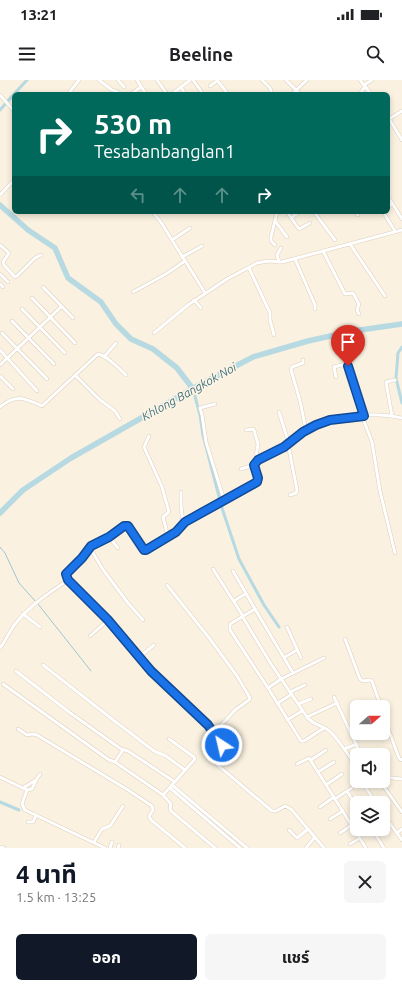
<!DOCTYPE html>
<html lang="th">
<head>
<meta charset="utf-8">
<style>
	:root { --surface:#fff; --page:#f6f6f6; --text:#202124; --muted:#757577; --accent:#111827 }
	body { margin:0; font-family:Ubuntu,"Noto Sans Thai",sans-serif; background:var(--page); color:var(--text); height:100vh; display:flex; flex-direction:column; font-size:15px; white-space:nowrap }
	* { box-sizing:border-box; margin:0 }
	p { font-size:13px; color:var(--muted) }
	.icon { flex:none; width:22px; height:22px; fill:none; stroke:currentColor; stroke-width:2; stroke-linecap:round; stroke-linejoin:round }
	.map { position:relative; height:768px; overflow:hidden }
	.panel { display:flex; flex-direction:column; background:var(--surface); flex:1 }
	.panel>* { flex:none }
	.banner { position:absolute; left:12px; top:12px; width:378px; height:122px; border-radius:6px; box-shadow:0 2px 6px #0003; background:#00695c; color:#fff; overflow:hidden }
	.needle { width:26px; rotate:69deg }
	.controls { position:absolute; left:350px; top:620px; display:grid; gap:8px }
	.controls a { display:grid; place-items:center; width:40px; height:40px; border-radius:6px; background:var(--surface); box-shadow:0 2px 6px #0003; font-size:20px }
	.pin { position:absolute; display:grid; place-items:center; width:34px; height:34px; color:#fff; margin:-41px -17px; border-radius:50% 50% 50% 0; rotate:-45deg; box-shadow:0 0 4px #0007 }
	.pin .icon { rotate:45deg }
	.me { position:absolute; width:44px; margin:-22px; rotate:325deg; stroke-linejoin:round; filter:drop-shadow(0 0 3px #0008) }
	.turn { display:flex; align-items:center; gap:14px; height:84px; padding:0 16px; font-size:18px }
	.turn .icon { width:52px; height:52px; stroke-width:2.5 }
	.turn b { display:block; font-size:28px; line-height:34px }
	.lanes { display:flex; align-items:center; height:38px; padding:0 16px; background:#0003; justify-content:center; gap:20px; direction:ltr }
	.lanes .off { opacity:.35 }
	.round { display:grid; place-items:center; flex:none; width:42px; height:42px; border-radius:6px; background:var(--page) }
	.headline { display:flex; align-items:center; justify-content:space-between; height:68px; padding:0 16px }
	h1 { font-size:24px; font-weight:700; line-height:30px; color:var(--accent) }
	.primary-button { display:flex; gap:8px; margin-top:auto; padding:8px 16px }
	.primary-button a { flex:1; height:46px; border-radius:6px; background:var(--accent); color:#fff; font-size:16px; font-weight:700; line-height:46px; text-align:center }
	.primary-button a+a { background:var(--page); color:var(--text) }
	.status { display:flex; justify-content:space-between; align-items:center; height:28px; padding:0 20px; background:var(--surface); direction:ltr }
	.status svg { height:11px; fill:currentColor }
	header { display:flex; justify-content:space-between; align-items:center; height:52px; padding:0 16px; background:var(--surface); font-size:18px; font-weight:700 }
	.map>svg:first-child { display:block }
</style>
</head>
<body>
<div class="status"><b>13:21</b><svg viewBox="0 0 49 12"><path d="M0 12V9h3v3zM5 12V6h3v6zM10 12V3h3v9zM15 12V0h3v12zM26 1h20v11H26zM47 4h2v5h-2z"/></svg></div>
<header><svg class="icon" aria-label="menu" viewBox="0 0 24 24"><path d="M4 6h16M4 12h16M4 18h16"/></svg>Beeline<svg class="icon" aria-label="search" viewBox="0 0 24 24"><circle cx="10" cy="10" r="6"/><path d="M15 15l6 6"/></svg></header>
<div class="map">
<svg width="402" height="768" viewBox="0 0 402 768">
	<rect width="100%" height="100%" fill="#faf1e0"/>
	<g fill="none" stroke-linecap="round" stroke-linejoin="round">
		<g stroke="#9dc8d3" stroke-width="1">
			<path d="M0 467 5 473 19 503 36 522"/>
			<path d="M38 524 91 591"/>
		</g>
		<g stroke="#b6d9e2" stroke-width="3">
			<path d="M14 14 27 0"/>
			<path d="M0 30 14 14"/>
			<path d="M402 267 398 273 396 298 402 323"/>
			<path d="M193 309 200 335 203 355 222 428 239 479 264 525 279 547"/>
			<path d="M0 722 19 730"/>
		</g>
		<g stroke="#b6d9e2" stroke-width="5.5">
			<path d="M0 125 28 150 55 168 68 198 101 222 116 244 131 259 153 269 177 288 193 309"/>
			<path d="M0 433 23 410 71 378 201 304 253 277 308 261 353 251 402 244"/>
		</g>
		<defs>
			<g id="minor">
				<path d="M99 0 112 10 118 12"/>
				<path d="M118 0 124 7"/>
				<path d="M137 0 146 14"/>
				<path d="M157 0 167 14"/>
				<path d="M193 0 203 14"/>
				<path d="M217 0 228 14"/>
				<path d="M262 0 270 8 272 14"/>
				<path d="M286 0 300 14"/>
				<path d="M360 0 371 14"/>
				<path d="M364 5 372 0"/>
				<path d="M210 6 217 1"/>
				<path d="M181 7 185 14"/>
				<path d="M68 14 79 0"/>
				<path d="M131 14 141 7"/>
				<path d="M172 14 190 0"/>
				<path d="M292 14 307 0"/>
				<path d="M361 14 362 10 366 7"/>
				<path d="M0 15 14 31"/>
				<path d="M388 37 402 60"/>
				<path d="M389 39 402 31"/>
				<path d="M0 115 14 100"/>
				<path d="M388 118 392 123 388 128"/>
				<path d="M392 123 402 139"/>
				<path d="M153 132C156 137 161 141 164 147 177 169 192 191 205 213"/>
				<path d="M287 132 299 149 310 143"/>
				<path d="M314 132 335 160"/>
				<path d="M355 132 358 135"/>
				<path d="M385 132V135L395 151"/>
				<path d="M291 138 299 132"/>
				<path d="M275 141 287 157"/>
				<path d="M172 160 190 148"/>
				<path d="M350 164 385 216"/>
				<path d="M0 165 9 173 3 182 4 185 15 197 17 196 35 178 41 175"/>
				<path d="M275 165 271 161V157L277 132"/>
				<path d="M323 171 345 214 353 213 359 224 357 230 359 234"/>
				<path d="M182 177 202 166"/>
				<path d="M295 179 315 225V229"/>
				<path d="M279 182 277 175 281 168"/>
				<path d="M249 188 270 233V240L274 255"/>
				<path d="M0 194 8 202"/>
				<path d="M0 204 3 207"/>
				<path d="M43 207 73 238"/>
				<path d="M133 212 166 194 185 181"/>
				<path d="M32 218 75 263"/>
				<path d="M194 220 201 228"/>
				<path d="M22 229 65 273"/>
				<path d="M12 241 54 284"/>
				<path d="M2 253 47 299"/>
				<path d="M154 253 188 225 227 199 257 183 268 181 282 182 402 150"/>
				<path d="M0 270 37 311"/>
				<path d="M104 277 116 263"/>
				<path d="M303 280V283L292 287 291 290 300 321 306 350"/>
				<path d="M0 285 61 227"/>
				<path d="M75 295 99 319 115 331 120 339"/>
				<path d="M0 296 13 309"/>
				<path d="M336 297 334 287 345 284 348 286 364 336"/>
				<path d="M215 324 200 328 202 335 206 362 224 420"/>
				<path d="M0 327C16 314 24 318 42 326L98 274C108 276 118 288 126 295"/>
				<path d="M279 332 289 364"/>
				<path d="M362 336 372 362 380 411 395 473"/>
				<path d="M392 336 386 302 395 300"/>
				<path d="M246 350 253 349 254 350 258 364 256 376 258 380"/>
				<path d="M149 356 144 367 162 407 169 432 163 437 168 457"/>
				<path d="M288 364 297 410 296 413 290 415"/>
				<path d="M241 389 254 385"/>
				<path d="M181 412V425L183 444"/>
				<path d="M109 457 118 468"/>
				<path d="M90 468 104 491 128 523 143 540"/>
				<path d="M213 489 243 536"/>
				<path d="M233 491 255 529"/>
				<path d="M167 505 210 559 237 596 250 618 249 620 235 630 227 639 214 652"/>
				<path d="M234 521 245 514"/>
				<path d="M23 534 40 547"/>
				<path d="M242 536 271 584 307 637C313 645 320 644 328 650 337 657 352 679 357 690"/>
				<path d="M287 547 301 578"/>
				<path d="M90 556 108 540"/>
				<path d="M345 559 360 599 363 601 370 600 372 601 381 627"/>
				<path d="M0 568C6 560 9 552 15 544 30 525 49 513 68 500"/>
				<path d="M139 577 154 565"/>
				<path d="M285 577 297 570"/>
				<path d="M324 578 281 599 268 608 301 661H304L324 648"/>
				<path d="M43 585 112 639 154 671 166 676 185 690"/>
				<path d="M16 591 69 632 121 669 128 671 175 702"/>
				<path d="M3 604 109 680 115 682 123 670"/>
				<path d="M268 608 230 550V544L255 529 293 593"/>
				<path d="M290 612 305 605"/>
				<path d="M334 617 361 675"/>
				<path d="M278 623 292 614"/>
				<path d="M298 624 311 619"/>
				<path d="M383 635 399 678 401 680 402 679"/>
				<path d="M307 637 337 623"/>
				<path d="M287 640 302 631"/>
				<path d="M18 649 27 655 33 654 37 655 128 710 152 726 153 730 149 736 151 740 185 768"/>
				<path d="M344 669 357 664"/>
				<path d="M311 680 326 670"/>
				<path d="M115 682 163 715 195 679 194 677 169 659"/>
				<path d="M297 684 309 678 366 768"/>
				<path d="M318 692 334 682"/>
				<path d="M0 697 27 710 22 724 25 730 105 768"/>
				<path d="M383 697 402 699"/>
				<path d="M362 702 382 704 402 732"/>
				<path d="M362 702 376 723"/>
				<path d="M172 705 247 768"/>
				<path d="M326 705 342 694"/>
				<path d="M23 708 36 700 40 694"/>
				<path d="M170 708 240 768"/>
				<path d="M27 710 32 709 36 700"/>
				<path d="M347 711 352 708"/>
				<path d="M163 715 171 724 170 729 171 731 215 768"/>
				<path d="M335 719 347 711 357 727"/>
				<path d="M320 727 334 717"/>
				<path d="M383 734 402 760"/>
				<path d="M330 739 343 731"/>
				<path d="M28 742H33L36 735"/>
				<path d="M372 749 384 768"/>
				<path d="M289 750 297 758 308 749"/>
				<path d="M340 753 352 745"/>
				<path d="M397 753 402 749"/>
				<path d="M94 762 102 749 110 746 123 726"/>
				<path d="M350 764 360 758"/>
				<path d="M0 767 4 768"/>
				<path d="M110 768 112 762"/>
				<path d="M118 768 119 765"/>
				<path d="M306 768 315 757"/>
				<path d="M324 768 291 729 285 726 276 731H272L213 681 212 677 222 665 208 645 151 591 108 540 68 500 66 494 85 475 91 466 109 457 124 446H128L143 470 146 471 176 452 185 442 255 403 258 398 254 385 255 382C265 374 277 372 288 365 295 360 301 353 309 348 334 334 375 332 402 338"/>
			</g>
		</defs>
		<use href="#minor" stroke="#decebc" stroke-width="4"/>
		<use href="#minor" stroke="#fff" stroke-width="3"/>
	</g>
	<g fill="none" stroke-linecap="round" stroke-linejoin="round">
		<defs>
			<path id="route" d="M222 665 208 645 151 591 108 540 68 500 66 494 82 478 91 466 109 457 124 446H128L144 470H146L176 452 185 442 257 402 258 398 254 385 258 380 284 367 303 352 316 345 330 340 364 336 348 286"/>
		</defs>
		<use href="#route" stroke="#114b97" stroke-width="10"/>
		<use href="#route" stroke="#1a73e8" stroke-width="7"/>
	</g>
	<g text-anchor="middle" stroke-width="3" stroke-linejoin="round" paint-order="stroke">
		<g font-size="12" font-style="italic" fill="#447482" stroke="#fef5e5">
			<text transform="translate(189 312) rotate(-29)" y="4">Khlong Bangkok Noi</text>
		</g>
	</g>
</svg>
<div class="controls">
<a><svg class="needle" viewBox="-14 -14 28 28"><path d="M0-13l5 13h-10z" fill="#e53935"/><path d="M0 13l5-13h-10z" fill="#757577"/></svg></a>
<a><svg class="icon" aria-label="sound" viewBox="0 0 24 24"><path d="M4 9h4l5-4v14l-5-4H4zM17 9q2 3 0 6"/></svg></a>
<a><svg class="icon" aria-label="layers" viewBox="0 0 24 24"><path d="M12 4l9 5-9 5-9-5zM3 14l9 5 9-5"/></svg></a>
</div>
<div class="pin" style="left:348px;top:286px;background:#d93025"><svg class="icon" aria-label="arrive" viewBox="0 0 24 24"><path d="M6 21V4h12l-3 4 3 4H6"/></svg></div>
<svg class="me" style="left:222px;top:665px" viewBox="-20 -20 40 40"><circle r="17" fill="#1a73e8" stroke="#fff" stroke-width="3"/><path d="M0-11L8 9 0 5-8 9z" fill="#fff"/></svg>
<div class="banner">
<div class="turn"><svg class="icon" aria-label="right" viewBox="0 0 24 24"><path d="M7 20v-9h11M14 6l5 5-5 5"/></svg><div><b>530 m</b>Tesabanbanglan1</div></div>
<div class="lanes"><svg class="icon off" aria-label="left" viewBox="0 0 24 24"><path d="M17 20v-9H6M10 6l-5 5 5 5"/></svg><svg class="icon off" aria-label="ahead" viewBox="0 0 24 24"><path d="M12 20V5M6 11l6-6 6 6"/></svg><svg class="icon off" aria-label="ahead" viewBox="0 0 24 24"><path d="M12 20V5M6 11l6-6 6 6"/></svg><svg class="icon" aria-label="right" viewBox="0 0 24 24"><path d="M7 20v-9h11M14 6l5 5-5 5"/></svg></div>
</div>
</div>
<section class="panel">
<div class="headline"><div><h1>4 นาที</h1><p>1.5 km · 13:25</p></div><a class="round"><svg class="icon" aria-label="close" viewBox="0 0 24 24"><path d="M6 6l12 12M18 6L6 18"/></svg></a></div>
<div class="primary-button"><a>ออก</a><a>แชร์</a></div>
</section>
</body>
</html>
